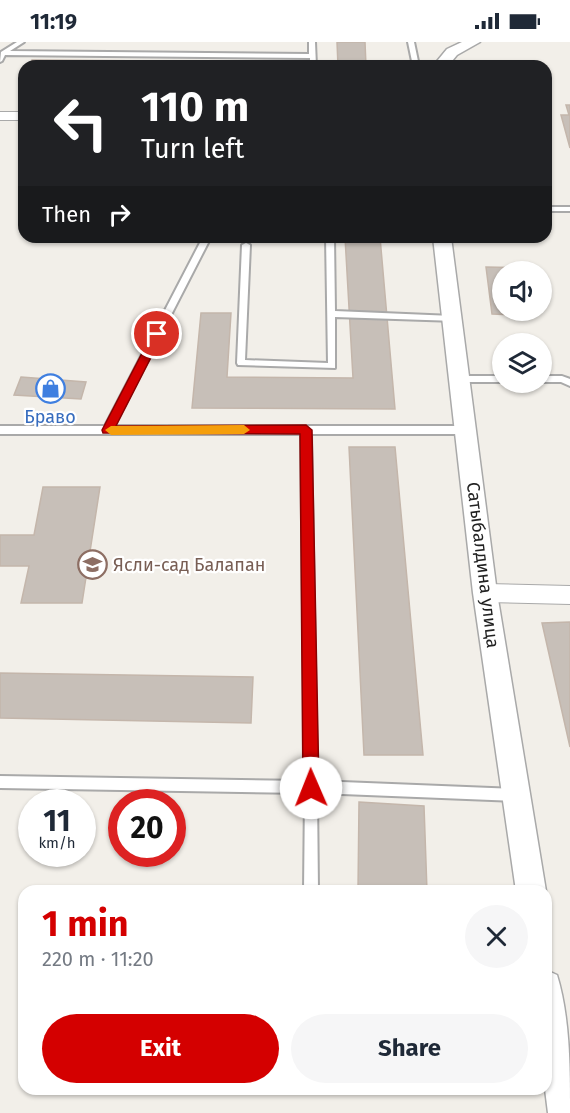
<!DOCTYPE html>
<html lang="en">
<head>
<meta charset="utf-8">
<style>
	:root { --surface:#fff; --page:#f6f6f7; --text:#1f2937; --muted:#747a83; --accent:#d40000 }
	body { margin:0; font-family:"Fira Sans",sans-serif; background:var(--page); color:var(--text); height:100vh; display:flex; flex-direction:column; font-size:22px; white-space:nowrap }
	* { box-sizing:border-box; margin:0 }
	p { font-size:20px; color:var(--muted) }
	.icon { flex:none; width:33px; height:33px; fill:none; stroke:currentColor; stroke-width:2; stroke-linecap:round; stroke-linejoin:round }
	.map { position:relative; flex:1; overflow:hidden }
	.details { position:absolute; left:18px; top:843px; width:534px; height:210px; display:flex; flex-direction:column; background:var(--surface); border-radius:18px; box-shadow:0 2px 4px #0004 }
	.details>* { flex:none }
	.banner { position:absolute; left:18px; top:18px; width:534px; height:183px; border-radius:18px; box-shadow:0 2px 4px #0004; background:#202124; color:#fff; overflow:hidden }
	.fabs { position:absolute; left:492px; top:219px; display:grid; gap:12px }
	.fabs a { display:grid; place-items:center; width:60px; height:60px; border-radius:50%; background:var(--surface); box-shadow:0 2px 4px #0004; font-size:30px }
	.speed { position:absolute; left:18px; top:747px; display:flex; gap:12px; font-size:30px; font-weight:700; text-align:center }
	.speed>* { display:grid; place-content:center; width:78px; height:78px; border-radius:50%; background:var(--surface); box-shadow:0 2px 4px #0004; line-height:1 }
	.speed small { font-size:15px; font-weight:400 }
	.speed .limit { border:9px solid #d22; background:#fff; color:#111 }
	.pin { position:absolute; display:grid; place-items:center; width:51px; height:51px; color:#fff; margin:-26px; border:3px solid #fff; border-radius:50%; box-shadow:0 2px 6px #0007 }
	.me { position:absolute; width:66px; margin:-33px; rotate:359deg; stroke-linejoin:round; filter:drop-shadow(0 0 4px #0008) }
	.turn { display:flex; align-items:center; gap:21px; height:126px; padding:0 24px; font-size:27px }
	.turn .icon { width:78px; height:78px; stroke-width:2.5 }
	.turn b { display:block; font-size:42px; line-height:51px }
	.then { display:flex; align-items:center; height:57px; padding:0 24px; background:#0003; gap:12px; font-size:22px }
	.round { display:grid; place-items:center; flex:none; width:63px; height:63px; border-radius:32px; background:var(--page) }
	.summary { display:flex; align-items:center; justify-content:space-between; height:102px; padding:0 24px }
	h1 { font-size:36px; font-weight:700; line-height:45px; color:var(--accent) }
	.button { display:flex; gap:12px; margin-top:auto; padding:12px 24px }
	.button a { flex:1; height:69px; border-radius:36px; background:var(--accent); color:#fff; font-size:24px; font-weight:700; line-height:69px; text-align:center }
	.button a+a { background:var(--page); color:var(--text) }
	.status { display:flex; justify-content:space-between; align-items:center; height:42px; padding:0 30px; background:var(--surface); direction:ltr }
	.status svg { height:16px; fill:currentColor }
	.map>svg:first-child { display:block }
</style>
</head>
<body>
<div class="status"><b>11:19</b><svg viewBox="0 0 49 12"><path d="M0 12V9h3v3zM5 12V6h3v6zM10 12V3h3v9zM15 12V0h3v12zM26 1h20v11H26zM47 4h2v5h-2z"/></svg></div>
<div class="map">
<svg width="570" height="1071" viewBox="0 0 570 1071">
	<rect width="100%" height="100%" fill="#f2efe9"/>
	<g fill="#c7bfb8" stroke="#c4b6ab" stroke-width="1.5">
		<path d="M337 0H365L366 24H338Z"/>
		<path d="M32 18 284 20V24H29Z"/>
		<path d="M566 63H570V106L561 73H569Z"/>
		<path d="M345 195H380L395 367 192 366 201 271H231L227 335 353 336Z"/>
		<path d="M486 225 528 226 529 230H502V268H535L536 274 492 272Z"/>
		<path d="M21 335 86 340 81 357 14 353Z"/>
		<path d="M349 405H395L423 713H364Z"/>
		<path d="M43 445H100L82 561H21L29 524H0V493H34Z"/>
		<path d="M570 580V705L542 581Z"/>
		<path d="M0 631 253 635 251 681 0 676Z"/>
		<path d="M359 760 424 764 427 849H358Z"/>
	</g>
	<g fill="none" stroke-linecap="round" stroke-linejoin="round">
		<defs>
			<g id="service">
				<path d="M17 0H24L10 9 309 12V0H315L316 24H310V16L5 13 2 19 0 20 1 10Z"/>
				<path d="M408 0H414L419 24H413Z"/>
				<rect x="546" y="165" width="24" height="4"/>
				<path d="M203 195H211L114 384H466L471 388 466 392H311L317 739 516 747 520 749 522 753 520 757 516 759 317 751 318 849H304L305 751 0 746V734L305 739 301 392H0V384H105Z"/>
				<path d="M326 195H334L335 269 453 274 457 277 456 279 335 275V326L238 323 237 321 242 203 246 201 250 203 245 318 328 321Z"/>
				<path d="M460 334H502V340H460L456 337Z"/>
				<path d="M542 334H562L570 337V344L561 340H542Z"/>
			</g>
			<g id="minor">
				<rect x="0" y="70" width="24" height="8"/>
				<path d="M485 542 570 544V562L485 560 478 557 475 551 478 545Z"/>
			</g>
			<g id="tertiary">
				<path d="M462 0H480L457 13 448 24H433L447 7Z"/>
				<path d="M433 195H451L497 551 546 849H516L473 551Z"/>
				<path d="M546 928 557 933C570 975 570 1026 570 1071H548L545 1047Z"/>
			</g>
		</defs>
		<use href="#service" stroke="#a9a9a9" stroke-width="4"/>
		<use href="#minor" stroke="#a9a9a9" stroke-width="2"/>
		<use href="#tertiary" stroke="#a9a9a9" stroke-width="3"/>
		<use href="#service" fill="#fff" fill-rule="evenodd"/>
		<use href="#minor" fill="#fff" fill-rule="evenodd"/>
		<use href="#tertiary" fill="#fff" fill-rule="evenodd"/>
	</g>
	<path fill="#d40000" stroke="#8a0000" stroke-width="1.5" d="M157 288 163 292 116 384 306 383 312 388 319 746 317 751 311 753 306 751 303 746 300 392 103 391 102 388 152 292Z"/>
	<path fill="#f59e0b" d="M244 383 250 388 244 392 111 393 105 388 111 384Z"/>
	<defs>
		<symbol id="shop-ring" viewBox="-11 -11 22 22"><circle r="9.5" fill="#fff" stroke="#3f7fe0" stroke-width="1.5"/><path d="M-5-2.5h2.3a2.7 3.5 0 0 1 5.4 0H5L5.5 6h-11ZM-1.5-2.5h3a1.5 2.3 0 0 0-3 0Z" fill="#3f7fe0"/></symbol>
		<symbol id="school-ring" viewBox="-11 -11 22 22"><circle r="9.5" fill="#fff" stroke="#8d6e63" stroke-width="1.5"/><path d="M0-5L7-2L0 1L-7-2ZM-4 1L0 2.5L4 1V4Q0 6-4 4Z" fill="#8d6e63"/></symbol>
	</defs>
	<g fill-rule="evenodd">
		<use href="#shop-ring" x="34" y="330" width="33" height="33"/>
		<use href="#school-ring" x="76" y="506" width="33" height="33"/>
	</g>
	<g text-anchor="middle" stroke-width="4.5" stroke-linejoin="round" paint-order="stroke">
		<g font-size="18" fill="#366cbe" stroke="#fff">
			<text x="50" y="381">Браво</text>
		</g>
		<g font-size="18" fill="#785e54" stroke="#fff" text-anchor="start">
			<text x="113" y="529">Ясли-сад Балапан</text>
		</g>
		<g font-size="18" fill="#222" stroke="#fff">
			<text transform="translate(483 523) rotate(83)" y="6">Сатыбалдина улица</text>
		</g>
	</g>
</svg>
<div class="fabs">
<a><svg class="icon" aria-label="sound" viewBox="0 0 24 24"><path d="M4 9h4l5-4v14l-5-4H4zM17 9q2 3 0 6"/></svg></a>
<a><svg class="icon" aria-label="layers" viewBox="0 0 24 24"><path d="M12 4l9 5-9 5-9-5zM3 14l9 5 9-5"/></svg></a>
</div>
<div class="speed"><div>11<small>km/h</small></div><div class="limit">20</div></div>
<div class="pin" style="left:157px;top:292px;background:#d93025"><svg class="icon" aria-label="arrive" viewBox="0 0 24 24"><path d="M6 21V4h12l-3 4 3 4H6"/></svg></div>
<svg class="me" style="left:311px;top:746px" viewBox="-20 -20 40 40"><circle r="19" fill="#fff"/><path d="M0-13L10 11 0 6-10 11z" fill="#d40000"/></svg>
<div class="banner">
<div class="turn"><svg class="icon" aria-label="left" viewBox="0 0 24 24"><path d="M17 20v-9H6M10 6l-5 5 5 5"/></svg><div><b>110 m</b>Turn left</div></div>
<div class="then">Then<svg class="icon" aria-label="right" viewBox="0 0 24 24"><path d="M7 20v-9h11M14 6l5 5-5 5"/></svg></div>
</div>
<section class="details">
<div class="summary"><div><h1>1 min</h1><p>220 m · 11:20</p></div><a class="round"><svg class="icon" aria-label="close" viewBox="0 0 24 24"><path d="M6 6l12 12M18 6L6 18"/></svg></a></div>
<div class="button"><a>Exit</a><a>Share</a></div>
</section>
</div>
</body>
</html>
